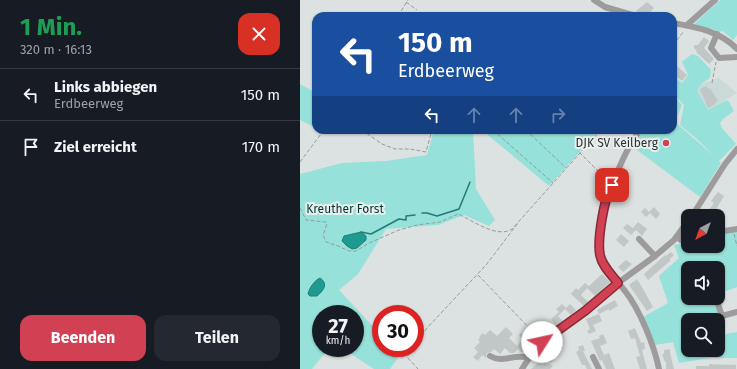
<!DOCTYPE html>
<html lang="de">
<head>
<meta charset="utf-8">
<style>
	:root { --surface:#171b24; --page:#242831; --text:#f1f3f6; --muted:#9ea1a6; --line:#363941; --accent:#d14153 }
	body { margin:0; font-family:"Fira Sans",sans-serif; background:var(--page); color:var(--text); height:100vh; display:flex; flex-direction:column; font-size:15px; white-space:nowrap }
	* { box-sizing:border-box; margin:0 }
	p { font-size:13px; color:var(--muted) }
	.icon { flex:none; width:22px; height:22px; fill:none; stroke:currentColor; stroke-width:2; stroke-linecap:round; stroke-linejoin:round }
	.map { position:relative; flex:1; overflow:hidden }
	.details { display:flex; flex-direction:column; background:var(--surface); width:300px }
	.details>* { flex:none }
	.banner { position:absolute; left:12px; top:12px; width:365px; height:122px; border-radius:12px; box-shadow:0 1px 3px #0004; background:#1a4fa0; color:#fff; overflow:hidden }
	.needle { width:26px; rotate:221deg }
	.buttons { position:absolute; left:381px; top:209px; display:grid; gap:8px }
	.buttons a { display:grid; place-items:center; width:44px; height:44px; border-radius:8px; background:var(--surface); box-shadow:0 1px 3px #0004; font-size:20px }
	.speed { position:absolute; left:12px; top:305px; display:flex; gap:8px; font-size:20px; font-weight:700; text-align:center }
	.speed>* { display:grid; place-content:center; width:52px; height:52px; border-radius:50%; background:var(--surface); box-shadow:0 1px 3px #0004; line-height:1 }
	.speed small { font-size:10px; font-weight:400 }
	.speed .limit { border:6px solid #d22; background:#fff; color:#111 }
	.pin { position:absolute; display:grid; place-items:center; width:34px; height:34px; color:#fff; margin:-17px; border-radius:8px; box-shadow:0 2px 6px #0006 }
	.me { position:absolute; width:44px; margin:-22px; rotate:55deg; stroke-linejoin:round; filter:drop-shadow(0 0 3px #0008) }
	.turn { display:flex; align-items:center; gap:14px; height:84px; padding:0 20px; font-size:18px }
	.turn .icon { width:52px; height:52px; stroke-width:2.5 }
	.turn b { display:block; font-size:28px; line-height:34px }
	.lanes { display:flex; align-items:center; height:38px; padding:0 20px; background:#0003; justify-content:center; gap:20px; direction:ltr }
	.lanes .off { opacity:.35 }
	.round { display:grid; place-items:center; flex:none; width:42px; height:42px; border-radius:12px; background:var(--page) }
	.head { display:flex; align-items:center; justify-content:space-between; height:68px; padding:0 20px }
	h1 { font-size:24px; font-weight:700; line-height:30px; color:#1e9e55 }
	.action { display:flex; gap:8px; margin-top:auto; padding:8px 20px }
	.action a { flex:1; height:46px; border-radius:12px; background:var(--accent); color:#fff; font-size:16px; font-weight:700; line-height:46px; text-align:center }
	.action a+a { background:var(--page); color:var(--text) }
	ul { padding:0; list-style:none }
	li { display:flex; align-items:center; gap:12px; height:52px; padding:0 20px; border-top:1px solid var(--line) }
	li div { flex:1 }
	li b { display:block; font-size:15px }
	li em { font-style:normal }
	main { display:flex; flex:1; min-height:0 }
	.map>svg:first-child { display:block }
</style>
</head>
<body>
<main>
<section class="details">
<div class="head"><div><h1>1 Min.</h1><p>320 m · 16:13</p></div><a class="round" style="background:#d93025;color:#fff"><svg class="icon" aria-label="close" viewBox="0 0 24 24"><path d="M6 6l12 12M18 6L6 18"/></svg></a></div>
<ul>
<li><svg class="icon" aria-label="left" viewBox="0 0 24 24"><path d="M17 20v-9H6M10 6l-5 5 5 5"/></svg><div><b>Links abbiegen</b><p>Erdbeerweg</p></div><em>150 m</em></li>
<li><svg class="icon" aria-label="arrive" viewBox="0 0 24 24"><path d="M6 21V4h12l-3 4 3 4H6"/></svg><div><b>Ziel erreicht</b></div><em>170 m</em></li>
</ul>
<div class="action"><a>Beenden</a><a>Teilen</a></div>
</section>
<div class="map">
<svg width="437" height="369" viewBox="0 0 437 369">
	<rect width="100%" height="100%" fill="#dce2e1"/>
	<path fill="#cadad8" d="M419 78 437 93 407 111 394 86Z"/>
	<g fill="#96e1d9" fill-rule="evenodd">
		<path d="M420 0H437V35L433 40 423 31 419 32 413 29 393 25Z"/>
		<path d="M392 54 398 56 411 70C410 82 408 78 401 84 399 86 398 89 397 91L408 110 427 100 429 102 434 111 423 119 420 123 422 128 436 144 419 161 421 163 400 197 333 147 336 138 342 130H373V95L382 105 375 122 414 156 397 139 380 125 384 105 373 94V76L382 83 388 75 382 62Z"/>
		<path d="M0 84 16 93V128L0 120Z"/>
		<path d="M134 130H173L176 189 195 220 189 226 164 215 138 225 86 229 58 274 39 290 81 335V348H93L100 355 90 369H74L42 348H55V314H21V348H29L12 369H0V174L42 163 86 161 127 155Z"/>
		<path d="M182 130H296L298 132 249 186Z"/>
		<path d="M437 231V287L418 294V268H388V298H414L425 334 437 332V358H410L379 363 373 342 355 345 343 317 368 303 359 276 379 258 374 245 388 242V246H418V235ZM388 320H418V350H388Z"/>
	</g>
	<g fill="#1e9b91" stroke="#237b74">
		<path d="M61 232 66 236V240L57 248 52 249 47 246 42 241 44 236Z"/>
		<path d="M20 278C29 284 23 291 17 296H10L8 294C9 288 15 280 20 278Z"/>
	</g>
	<g fill="none" stroke-linecap="round" stroke-linejoin="round">
		<g stroke="#237b74" stroke-width="1.5">
			<path d="M122 213H127L137 216 159 209 170 182"/>
			<path d="M61 232 71 234 99 219 106 220V216L115 215"/>
		</g>
	</g>
	<g fill="#c0c7c6">
		<path d="M347 2 354 8 348 15 344 12 340 14 336 11Z"/>
		<path d="M404 37 409 41 404 48 414 59 409 64 396 52 397 51 394 48V45H398Z"/>
		<path d="M377 66 387 75 382 81 373 74V71Z"/>
		<path d="M406 86 408 89 410 88 418 101 415 103 416 104 408 108 400 89Z"/>
		<path d="M418 192 424 196 412 216H410L406 214 414 203 411 201Z"/>
		<path d="M354 207 360 214 356 219 350 213 346 217 341 212 345 208 349 212Z"/>
		<path d="M338 222 347 229 342 236 336 230 331 235 323 228 327 224 333 228Z"/>
		<path d="M321 234 329 241 324 247 316 240Z"/>
		<path d="M371 252 374 255 370 259V261L348 280 344 274 365 255 366 256Z"/>
		<path d="M326 260 332 264 323 272 318 267Z"/>
		<path d="M302 274 310 282 295 296 287 288 281 295 288 302 284 306 271 294 276 288 278 290 285 283 289 286Z"/>
		<path d="M337 279 342 287 353 307 347 311 329 285Z"/>
		<path d="M315 300 318 306 309 311V309L299 314 297 310Z"/>
		<path d="M262 304 266 308 270 304 276 310 271 315 265 309 258 316 263 321 257 326 251 319 259 312 256 309Z"/>
		<path d="M299 314 302 321 293 325 296 331 289 334 287 331 290 329 286 319Z"/>
		<path d="M206 327 213 334 209 338 217 346 223 339 219 335 221 333 225 336 229 332 237 339 224 352H221L218 349 214 353H210L205 348 200 354 194 349 191 352 187 353 186 358 182 355 178 361 173 357 178 352 174 348 180 342 178 340 180 338 179 337 183 333 185 335 190 330 197 336Z"/>
		<path d="M335 328 341 343 344 342 345 349 342 350 347 369H340L336 357 340 356 335 338 331 339 328 331Z"/>
		<path d="M303 334 307 343 300 346 304 355 309 353 315 369H306L302 360 300 361 291 341 300 338 299 336Z"/>
		<path d="M260 341 263 348 258 351 260 354 254 356 252 352 256 350 254 344Z"/>
		<path d="M283 345 285 351H283L292 369H287L285 365H282L276 352 279 350 278 347Z"/>
		<path d="M370 349V353L374 369H366V362H365L362 354H364V350Z"/>
		<path d="M241 352 246 362 253 366 250 369H231L242 359 238 355Z"/>
		<path d="M409 364 436 365V369H396V366H409Z"/>
	</g>
	<g fill="none" stroke-linecap="round" stroke-linejoin="round">
		<g stroke="#979c9b" stroke-width="1" stroke-dasharray="4 2" stroke-linecap="butt">
			<path d="M106 2 117 10"/>
			<path d="M98 16 108 0"/>
			<path d="M373 45 384 31"/>
			<path d="M412 83 416 62"/>
			<path d="M62 130 82 144 95 149H110L126 152 132 130"/>
			<path d="M193 130 253 183"/>
			<path d="M226 130 266 168"/>
			<path d="M301 130 280 153 308 181"/>
			<path d="M0 162 24 130"/>
			<path d="M0 208 6 220 26 222 27 224 23 235 26 242 38 246 49 251H56L69 243 99 230 117 225 140 222 158 214C172 220 197 239 212 229 215 226 218 222 221 219L280 153"/>
			<path d="M434 234 437 246"/>
			<path d="M178 275 238 337"/>
			<path d="M115 346 127 328 186 265 218 223"/>
			<path d="M113 348 107 357 118 369"/>
		</g>
		<g stroke="#9d9b9b" stroke-width="6">
			<path d="M294 0 305 7 336 16"/>
			<path d="M373 23C396 27 420 31 437 49"/>
			<path d="M387 25 415 0"/>
			<path d="M417 34 411 48 419 58 437 57"/>
			<path d="M340 130C321 154 289 232 302 262 307 272 318 281 325 291 340 310 354 345 359 369"/>
			<path d="M392 216 425 164 437 149"/>
			<path d="M418 232 437 229"/>
			<path d="M377 237 381 240 388 238"/>
			<path d="M339 239 355 256"/>
			<path d="M417 301 422 316 437 312"/>
			<path d="M241 343 250 359"/>
			<path d="M190 356C204 364 213 353 229 358"/>
			<path d="M293 357 299 369"/>
			<path d="M222 369 234 350 242 342 285 311 318 283 355 256 374 240 388 221"/>
		</g>
	</g>
	<g fill="none" stroke-linecap="round" stroke-linejoin="round">
		<defs>
			<path id="route" d="M242 342 285 311 318 283C312 275 302 266 300 255 297 240 304 198 312 185"/>
		</defs>
		<use href="#route" stroke="#882a36" stroke-width="10"/>
		<use href="#route" stroke="#d14153" stroke-width="7"/>
	</g>
	<circle fill="#d14153" stroke="#e9efee" stroke-width="1.5" cx="366" cy="143" r="4"/>
	<g text-anchor="middle" stroke-width="4" stroke-linejoin="round" paint-order="stroke">
		<g font-size="12" fill="#2e3130" stroke="#e9efee" text-anchor="end">
			<text x="358" y="147">DJK SV Keilberg</text>
		</g>
		<g font-size="12" fill="#003733" stroke="#e9efee">
			<text x="45" y="213">Kreuther Forst</text>
		</g>
	</g>
</svg>
<div class="buttons">
<a><svg class="needle" viewBox="-14 -14 28 28"><path d="M0-13l5 13h-10z" fill="#e53935"/><path d="M0 13l5-13h-10z" fill="#9ea1a6"/></svg></a>
<a><svg class="icon" aria-label="sound" viewBox="0 0 24 24"><path d="M4 9h4l5-4v14l-5-4H4zM17 9q2 3 0 6"/></svg></a>
<a><svg class="icon" aria-label="search" viewBox="0 0 24 24"><circle cx="10" cy="10" r="6"/><path d="M15 15l6 6"/></svg></a>
</div>
<div class="speed"><div>27<small>km/h</small></div><div class="limit">30</div></div>
<div class="pin" style="left:312px;top:185px;background:#d93025"><svg class="icon" aria-label="arrive" viewBox="0 0 24 24"><path d="M6 21V4h12l-3 4 3 4H6"/></svg></div>
<svg class="me" style="left:242px;top:342px" viewBox="-20 -20 40 40"><circle r="19" fill="#fff"/><path d="M0-13L10 11 0 6-10 11z" fill="#d14153"/></svg>
<div class="banner">
<div class="turn"><svg class="icon" aria-label="left" viewBox="0 0 24 24"><path d="M17 20v-9H6M10 6l-5 5 5 5"/></svg><div><b>150 m</b>Erdbeerweg</div></div>
<div class="lanes"><svg class="icon" aria-label="left" viewBox="0 0 24 24"><path d="M17 20v-9H6M10 6l-5 5 5 5"/></svg><svg class="icon off" aria-label="ahead" viewBox="0 0 24 24"><path d="M12 20V5M6 11l6-6 6 6"/></svg><svg class="icon off" aria-label="ahead" viewBox="0 0 24 24"><path d="M12 20V5M6 11l6-6 6 6"/></svg><svg class="icon off" aria-label="right" viewBox="0 0 24 24"><path d="M7 20v-9h11M14 6l5 5-5 5"/></svg></div>
</div>
</div>
</main>
</body>
</html>
